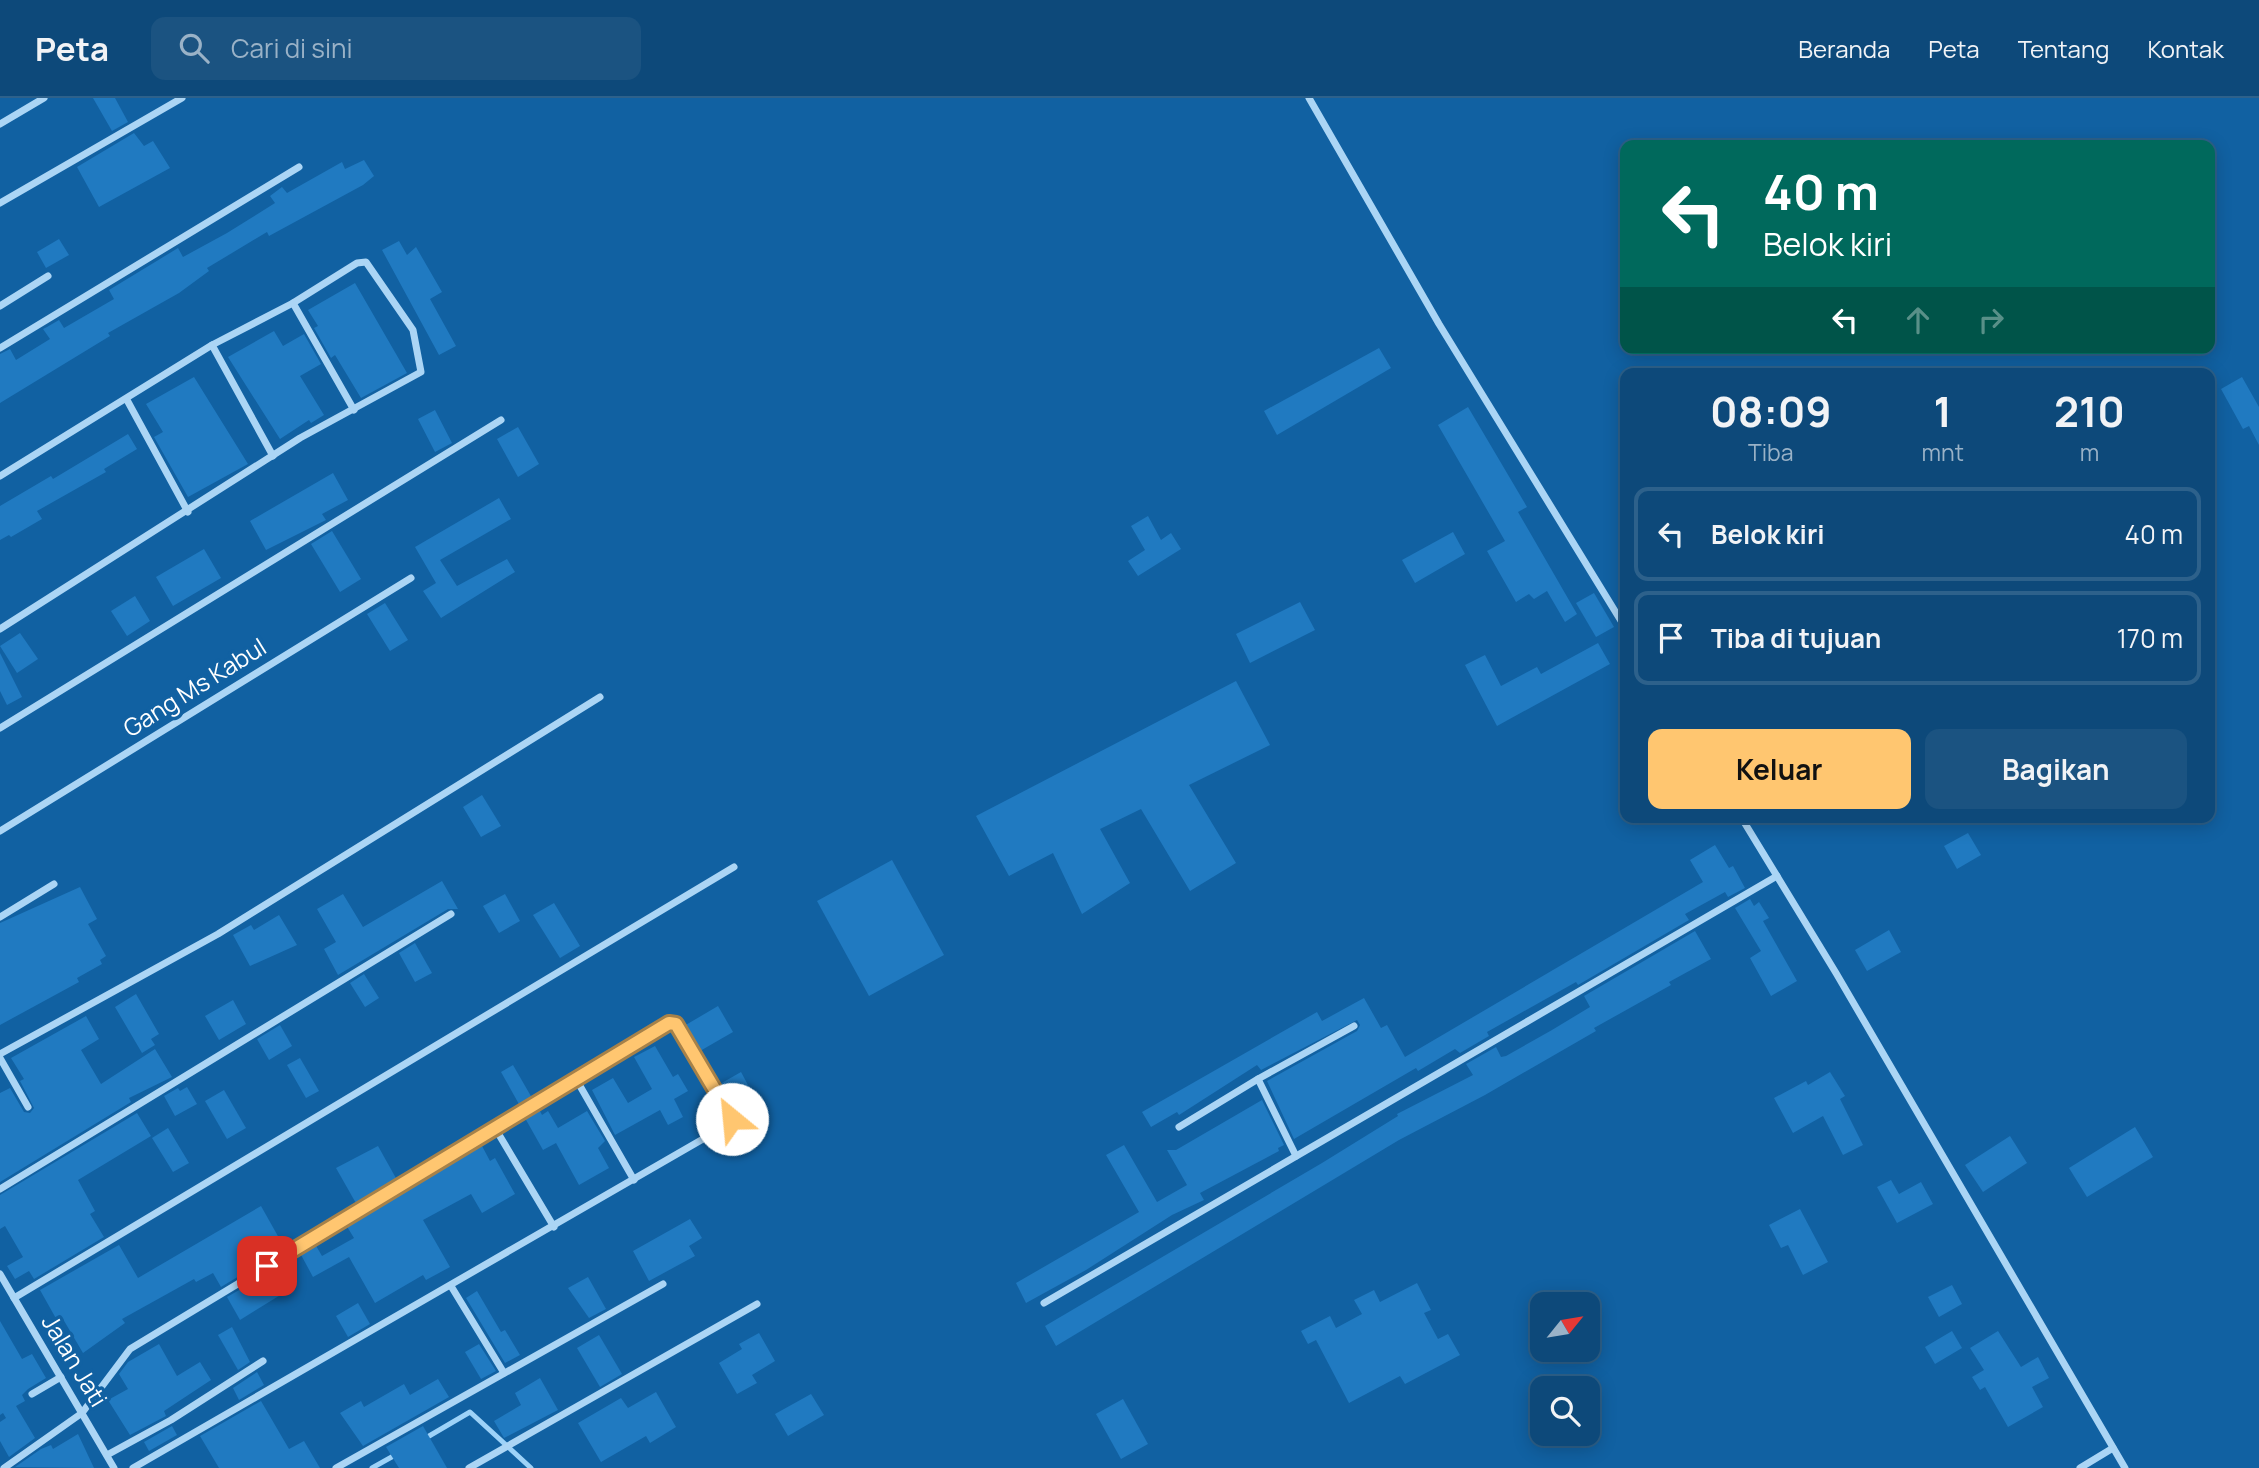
<!DOCTYPE html>
<html lang="id">
<head>
<meta charset="utf-8">
<style>
	:root { --surface:#0d497a; --page:#1b5381; --text:#f1f3f6; --muted:#9ab2c7; --line:#2d618b; --accent:#ffc670 }
	body { margin:0; font-family:Manrope,sans-serif; background:var(--page); color:var(--text); height:100vh; display:flex; flex-direction:column; font-size:26px; white-space:nowrap }
	* { box-sizing:border-box; margin:0 }
	p { font-size:23px; color:var(--muted) }
	.icon { flex:none; width:38px; height:38px; fill:none; stroke:currentColor; stroke-width:2; stroke-linecap:round; stroke-linejoin:round }
	.map { position:relative; flex:1; overflow:hidden }
	.drawer { position:absolute; left:1620px; top:270px; width:595px; height:455px; display:flex; flex-direction:column; background:var(--surface); border-radius:14px; box-shadow:0 4px 18px #0003,0 0 0 2px var(--line) }
	.drawer>* { flex:none }
	.banner { position:absolute; left:1620px; top:42px; width:595px; height:214px; border-radius:14px; box-shadow:0 4px 18px #0003,0 0 0 2px var(--line); background:#00695c; color:#fff; overflow:hidden }
	.needle { width:46px; rotate:60deg }
	.fabs { position:absolute; left:1530px; top:1194px; display:grid; gap:14px }
	.fabs a { display:grid; place-items:center; width:70px; height:70px; border-radius:14px; background:var(--surface); box-shadow:0 4px 18px #0003,0 0 0 2px var(--line); font-size:35px }
	.pin { position:absolute; display:grid; place-items:center; width:60px; height:60px; color:#fff; margin:-30px; border-radius:14px; box-shadow:0 4px 10px #0006 }
	.me { position:absolute; width:77px; margin:-38px; rotate:332deg; stroke-linejoin:round; filter:drop-shadow(0 0 5px #0008) }
	.turn { display:flex; align-items:center; gap:24px; height:147px; padding:0 28px; font-size:32px }
	.turn .icon { width:91px; height:91px; stroke-width:2.5 }
	.turn b { display:block; font-size:49px; line-height:60px }
	.lanes { display:flex; align-items:center; height:66px; padding:0 28px; background:#0003; justify-content:center; gap:35px; direction:ltr }
	.lanes .off { opacity:.35 }
	.eta { display:flex; justify-content:space-evenly; align-items:center; height:119px; text-align:center }
	.eta b { font-size:42px; font-weight:700; line-height:49px }
	.action { display:flex; gap:14px; margin-top:auto; padding:14px 28px }
	.action a { flex:1; height:80px; border-radius:14px; background:var(--accent); color:#111; font-size:28px; font-weight:700; line-height:80px; text-align:center }
	.action a+a { background:var(--page); color:var(--text) }
	ul { padding:0; list-style:none }
	li { display:flex; align-items:center; gap:21px; height:94px; margin:0 14px 10px; padding:0 14px; border:4px solid var(--line); border-radius:14px }
	li div { flex:1 }
	li b { display:block; font-size:26px }
	li em { font-style:normal }
	header { display:flex; align-items:center; gap:42px; box-sizing:border-box; height:98px; padding:0 35px; background:var(--surface); border-bottom:2px solid var(--line) }
	header strong { font-size:33px }
	nav { display:flex; gap:38px; margin-inline-start:auto; font-size:24px }
	.search { width:490px; height:63px; background:var(--page); display:flex; align-items:center; gap:18px; box-sizing:border-box; padding:0 24px; border-radius:14px; color:var(--muted); font-size:26px }
	.map>svg:first-child { display:block }
</style>
</head>
<body>
<header>
<strong>Peta</strong>
<div class="search"><svg class="icon" aria-label="search" viewBox="0 0 24 24"><circle cx="10" cy="10" r="6"/><path d="M15 15l6 6"/></svg>Cari di sini</div>
<nav><a>Beranda</a><a>Peta</a><a>Tentang</a><a>Kontak</a></nav>
</header>
<div class="map">
<svg width="2259" height="1370" viewBox="0 0 2259 1370">
	<rect width="100%" height="100%" fill="#1161a2"/>
	<g fill="none" stroke-linecap="round" stroke-linejoin="round">
		<g stroke="#9dd2f8" stroke-width="5">
			<path d="M424 1341 470 1314 531 1370"/>
			<path d="M372 1370 397 1356"/>
		</g>
	</g>
	<g fill="#207ac1">
		<path d="M93 0H115L128 24 112 33Z"/>
		<path d="M134 35 144 48 153 43 170 70 99 109 77 69Z"/>
		<path d="M364 62 374 78 363 87 269 138 267 134 207 170 209 173 179 195 108 235 110 238 0 305V256L10 251 16 262 50 241 43 231 47 229 59 222 64 230 114 201 109 192 160 161 178 150 183 159 227 135 275 105 270 98 282 89 287 95 342 64 345 71Z"/>
		<path d="M59 141 69 157 46 170 37 154Z"/>
		<path d="M399 143 407 157 416 149 442 194 430 201 456 248 439 257 382 152Z"/>
		<path d="M355 185 407 275 361 300 335 257 331 260 314 230 318 228 308 212Z"/>
		<path d="M274 233 283 248 304 236 321 266 300 278 324 317 311 325 309 322 280 341 228 259Z"/>
		<path d="M1379 250 1391 270 1277 337 1264 313Z"/>
		<path d="M194 279 248 366 188 399 154 339 163 334 146 306Z"/>
		<path d="M2242 279 2259 309V347L2249 328 2243 331 2221 291Z"/>
		<path d="M1468 309 1527 409 1518 414 1577 516 1565 524 1547 493 1534 501 1529 496 1516 504 1487 453 1505 443 1438 327Z"/>
		<path d="M435 312 452 345 435 354 418 321Z"/>
		<path d="M518 329 539 366 518 379 497 341Z"/>
		<path d="M128 336 137 351 104 371 106 374 37 413 42 421 11 439 9 437 0 442V408L51 378 53 381Z"/>
		<path d="M333 375 348 402 322 416 326 422 266 452 250 423Z"/>
		<path d="M499 400 511 421 440 462 457 488 507 461 515 474 441 520 423 493 436 485 415 449Z"/>
		<path d="M1148 418 1161 442 1171 435 1181 451 1138 478 1128 463 1145 452 1131 428Z"/>
		<path d="M332 433 361 481 340 494 311 446Z"/>
		<path d="M1453 434 1465 456 1415 485 1402 462Z"/>
		<path d="M204 451 221 480 173 508 156 479Z"/>
		<path d="M1594 495 1614 529 1596 539 1576 505Z"/>
		<path d="M135 498 150 523 127 538 111 513Z"/>
		<path d="M1300 504 1315 532 1250 565 1236 536Z"/>
		<path d="M385 505 408 542 390 553 367 516Z"/>
		<path d="M20 535 38 561 17 575 0 548Z"/>
		<path d="M1598 545 1610 566 1497 628 1465 567 1485 557 1501 588 1537 569 1541 576Z"/>
		<path d="M0 555 22 599 7 607 0 593Z"/>
		<path d="M1236 583 1270 647 1189 687 1236 765 1190 793 1141 711 1100 731 1130 785 1082 816 1053 755 1009 778 976 718Z"/>
		<path d="M482 697 501 728 481 739 463 709Z"/>
		<path d="M1968 735 1981 757 1957 771 1944 748Z"/>
		<path d="M1715 747 1729 770 1733 768 1745 790 1728 799 1725 794 1685 816 1689 822 1578 887 1576 884 1487 934 1489 938 1460 955 1455 951 1418 973 1416 970 1294 1041 1267 983 1357 933 1360 927 1357 922 1261 972 1257 967 1179 1017 1177 1014 1151 1029 1142 1014 1317 914 1322 923 1364 900 1381 930 1387 927 1405 959 1703 784 1690 762Z"/>
		<path d="M892 762 944 857 869 898 817 803Z"/>
		<path d="M442 783 458 811H448L338 877 324 851 336 844 317 811 343 796 363 829Z"/>
		<path d="M80 789 97 821 88 826 106 858 100 862 102 866 77 880 79 884 0 927V825Z"/>
		<path d="M505 796 520 823 499 835 483 808Z"/>
		<path d="M1750 801 1754 808 1759 804 1769 820 1763 823 1797 883 1771 898 1750 860 1761 853 1735 810Z"/>
		<path d="M554 805 580 848 560 860 533 817Z"/>
		<path d="M279 817 297 847 250 868 233 837 251 827 254 832Z"/>
		<path d="M1889 832 1901 854 1867 873 1855 852Z"/>
		<path d="M1695 833 1711 861 1669 884 1671 887 1594 930 1596 933 1485 997 1399 1042 1056 1248 1045 1228 1322 1065 1398 1018 1397 1016 1473 977 1466 966 1496 949 1501 959 1506 958 1552 932 1590 909 1584 898Z"/>
		<path d="M415 845 432 875 415 884 399 855Z"/>
		<path d="M364 876 379 900 365 909 350 885Z"/>
		<path d="M136 896 159 936 151 941 155 947 142 955 115 909Z"/>
		<path d="M233 902 246 926 219 942 205 918Z"/>
		<path d="M718 908 733 934 700 953 684 928Z"/>
		<path d="M86 918 99 941 81 952 101 986 155 951 172 979 129 1000 131 1004 0 1084V995L10 990 24 1014 30 1015 34 1010 20 983 24 981 11 960Z"/>
		<path d="M280 927 292 948 269 962 257 941Z"/>
		<path d="M655 948 673 979 678 976 688 993 674 1001 683 1019 668 1027 660 1012 615 1037 592 992 613 980 628 1005 652 991 634 959Z"/>
		<path d="M300 960 319 993 306 1000 287 967Z"/>
		<path d="M513 967 532 1000 520 1008 501 974Z"/>
		<path d="M741 974 755 1000 736 1011 720 986Z"/>
		<path d="M1830 974 1845 998 1840 1001 1863 1047 1843 1057 1823 1018 1793 1035 1774 1000 1806 983 1808 987Z"/>
		<path d="M187 989 197 1006 175 1018 164 998 178 990 180 993Z"/>
		<path d="M224 992 246 1030 227 1041 205 1003Z"/>
		<path d="M1262 1002 1284 1047 1278 1050 1279 1053 1200 1095 1204 1102 1172 1117 1086 1172 1026 1205 1016 1185 1139 1114 1106 1057 1124 1047 1157 1104 1187 1087 1167 1052H1176Z"/>
		<path d="M539 1011 542 1017 548 1013 558 1030 587 1013 605 1043 598 1050 609 1070 579 1087 556 1045 543 1052 525 1020Z"/>
		<path d="M137 1015 151 1038 78 1082 95 1113 90 1116 104 1139 34 1181 29 1173 15 1181 7 1168 23 1159 5 1128 0 1131V1097Z"/>
		<path d="M2135 1029 2153 1059 2087 1099 2069 1070Z"/>
		<path d="M168 1030 189 1065 173 1074 152 1040Z"/>
		<path d="M2010 1038 2027 1065 1983 1094 1965 1067Z"/>
		<path d="M378 1048 397 1082 357 1107 336 1070Z"/>
		<path d="M482 1048 490 1063 495 1060 515 1096 482 1115 471 1096 423 1122 450 1169 426 1182 423 1177 375 1205 349 1159 313 1179 300 1155 315 1146 322 1158 354 1140 346 1127Z"/>
		<path d="M1891 1082 1899 1096 1921 1084 1933 1106 1897 1125 1877 1089Z"/>
		<path d="M261 1108 279 1140 257 1152 264 1163 221 1189 213 1175 196 1184 194 1181 122 1221 125 1225 83 1255 63 1221 58 1224 40 1192 119 1147 138 1180Z"/>
		<path d="M1800 1111 1828 1164 1803 1177 1788 1147 1781 1150 1769 1127Z"/>
		<path d="M690 1121 702 1140 689 1148 695 1158 649 1183 633 1153Z"/>
		<path d="M270 1174 282 1196 240 1222 227 1199Z"/>
		<path d="M588 1179 606 1211 589 1220 568 1190Z"/>
		<path d="M1417 1185 1431 1212 1424 1215 1438 1241 1448 1236 1460 1257 1405 1286 1400 1278 1349 1305 1316 1242 1308 1246 1301 1233 1330 1218 1336 1230 1362 1216 1354 1202 1374 1192 1380 1204Z"/>
		<path d="M1952 1187 1962 1206 1939 1219 1928 1199Z"/>
		<path d="M477 1193 501 1234 505 1232 520 1257 505 1265 466 1200Z"/>
		<path d="M358 1205 370 1226 348 1239 336 1218Z"/>
		<path d="M0 1223 22 1261 32 1256 46 1280 28 1291 22 1297 25 1303 16 1308 35 1340 9 1359 0 1343V1324L6 1320 3 1315 0 1317Z"/>
		<path d="M232 1229 250 1264 238 1272 218 1237Z"/>
		<path d="M1952 1233 1962 1250 1935 1266 1925 1249Z"/>
		<path d="M1998 1233 2021 1269 2038 1259 2049 1280 2032 1289 2043 1309 2008 1329 1985 1289 1980 1292 1972 1279 1984 1272 1970 1250Z"/>
		<path d="M759 1235 775 1263 752 1277 757 1285 737 1296 719 1265 742 1251 739 1246Z"/>
		<path d="M599 1237 622 1276 600 1289 577 1250Z"/>
		<path d="M159 1246 177 1278 200 1264 211 1282 164 1313 166 1318 130 1337 108 1302 128 1291 119 1276 128 1264Z"/>
		<path d="M479 1246 496 1273 481 1281 465 1254Z"/>
		<path d="M257 1274 264 1287 239 1302 233 1290Z"/>
		<path d="M540 1280 558 1312 504 1340 494 1323 521 1307 515 1295Z"/>
		<path d="M438 1281 449 1299 363 1348 340 1315 361 1303 364 1309 404 1286 410 1297Z"/>
		<path d="M656 1294 676 1329 650 1345 646 1338 601 1364 578 1325 621 1300 628 1310Z"/>
		<path d="M811 1296 824 1317 788 1338 775 1316Z"/>
		<path d="M1123 1301 1148 1346 1121 1361 1096 1316Z"/>
		<path d="M261 1303 289 1351 304 1343 320 1370H219L200 1338Z"/>
		<path d="M172 1328 177 1337 149 1353 144 1344Z"/>
		<path d="M423 1328 447 1370H399L386 1349Z"/>
		<path d="M78 1336 94 1370 15 1369 41 1351 51 1347 53 1351Z"/>
	</g>
	<g fill="none" stroke-linecap="round" stroke-linejoin="round">
		<g stroke="#abd5f5" stroke-width="7">
			<path d="M1309 0 1439 226 1626 531"/>
			<path d="M0 26 44 0"/>
			<path d="M0 105 182 0"/>
			<path d="M293 205 354 312"/>
			<path d="M0 208 48 178"/>
			<path d="M212 247 273 358"/>
			<path d="M0 250 299 69"/>
			<path d="M127 302 188 414"/>
			<path d="M0 378 212 247 293 205 357 165 366 164 413 232 421 274 300 340 0 531"/>
			<path d="M0 630 501 322"/>
			<path d="M1741 719 1836 875 2125 1370"/>
			<path d="M0 733 411 480"/>
			<path d="M0 819 54 786"/>
			<path d="M0 956 218 836 600 599"/>
			<path d="M0 960 28 1009"/>
			<path d="M576 981 634 1082"/>
			<path d="M1179 1029 1258 981"/>
			<path d="M495 1030 554 1129"/>
			<path d="M1296 1058 1258 981 1354 928"/>
			<path d="M0 1091 451 816"/>
			<path d="M0 1176 114 1370"/>
			<path d="M451 1188 504 1275"/>
			<path d="M14 1200 734 769"/>
			<path d="M1044 1205 1777 778"/>
			<path d="M32 1296 61 1279"/>
			<path d="M107 1357 171 1322 263 1263"/>
			<path d="M4 1370 82 1315 130 1251 669 925 676 926 732 1017 729 1026 133 1370"/>
			<path d="M336 1370 663 1186"/>
			<path d="M469 1370 757 1206"/>
			<path d="M2080 1370 2113 1350"/>
		</g>
	</g>
	<g fill="none" stroke-linecap="round" stroke-linejoin="round">
		<defs>
			<path id="route" d="M267 1168 669 925 676 926 732 1021"/>
		</defs>
		<use href="#route" stroke="#a68149" stroke-width="18"/>
		<use href="#route" stroke="#ffc670" stroke-width="12"/>
	</g>
	<g text-anchor="middle" stroke-width="7" stroke-linejoin="round" paint-order="stroke">
		<g font-size="24" fill="#fff" stroke="#1161a2">
			<text transform="translate(195 590) rotate(-32)" y="8">Gang Ms Kabul</text>
			<text transform="translate(74 1263) rotate(59)" y="8">Jalan Jati</text>
		</g>
	</g>
</svg>
<div class="fabs">
<a><svg class="needle" viewBox="-14 -14 28 28"><path d="M0-13l5 13h-10z" fill="#e53935"/><path d="M0 13l5-13h-10z" fill="#9ab2c7"/></svg></a>
<a><svg class="icon" aria-label="search" viewBox="0 0 24 24"><circle cx="10" cy="10" r="6"/><path d="M15 15l6 6"/></svg></a>
</div>
<div class="pin" style="left:267px;top:1168px;background:#d93025"><svg class="icon" aria-label="arrive" viewBox="0 0 24 24"><path d="M6 21V4h12l-3 4 3 4H6"/></svg></div>
<svg class="me" style="left:732px;top:1021px" viewBox="-20 -20 40 40"><circle r="19" fill="#fff"/><path d="M0-13L10 11 0 6-10 11z" fill="#ffc670"/></svg>
<div class="banner">
<div class="turn"><svg class="icon" aria-label="left" viewBox="0 0 24 24"><path d="M17 20v-9H6M10 6l-5 5 5 5"/></svg><div><b>40 m</b>Belok kiri</div></div>
<div class="lanes"><svg class="icon" aria-label="left" viewBox="0 0 24 24"><path d="M17 20v-9H6M10 6l-5 5 5 5"/></svg><svg class="icon off" aria-label="ahead" viewBox="0 0 24 24"><path d="M12 20V5M6 11l6-6 6 6"/></svg><svg class="icon off" aria-label="right" viewBox="0 0 24 24"><path d="M7 20v-9h11M14 6l5 5-5 5"/></svg></div>
</div>
<section class="drawer">
<div class="eta">
<div><b>08:09</b><p>Tiba</p></div>
<div><b>1</b><p>mnt</p></div>
<div><b>210</b><p>m</p></div>
</div>
<ul>
<li><svg class="icon" aria-label="left" viewBox="0 0 24 24"><path d="M17 20v-9H6M10 6l-5 5 5 5"/></svg><div><b>Belok kiri</b></div><em>40 m</em></li>
<li><svg class="icon" aria-label="arrive" viewBox="0 0 24 24"><path d="M6 21V4h12l-3 4 3 4H6"/></svg><div><b>Tiba di tujuan</b></div><em>170 m</em></li>
</ul>
<div class="action"><a>Keluar</a><a>Bagikan</a></div>
</section>
</div>
</body>
</html>
